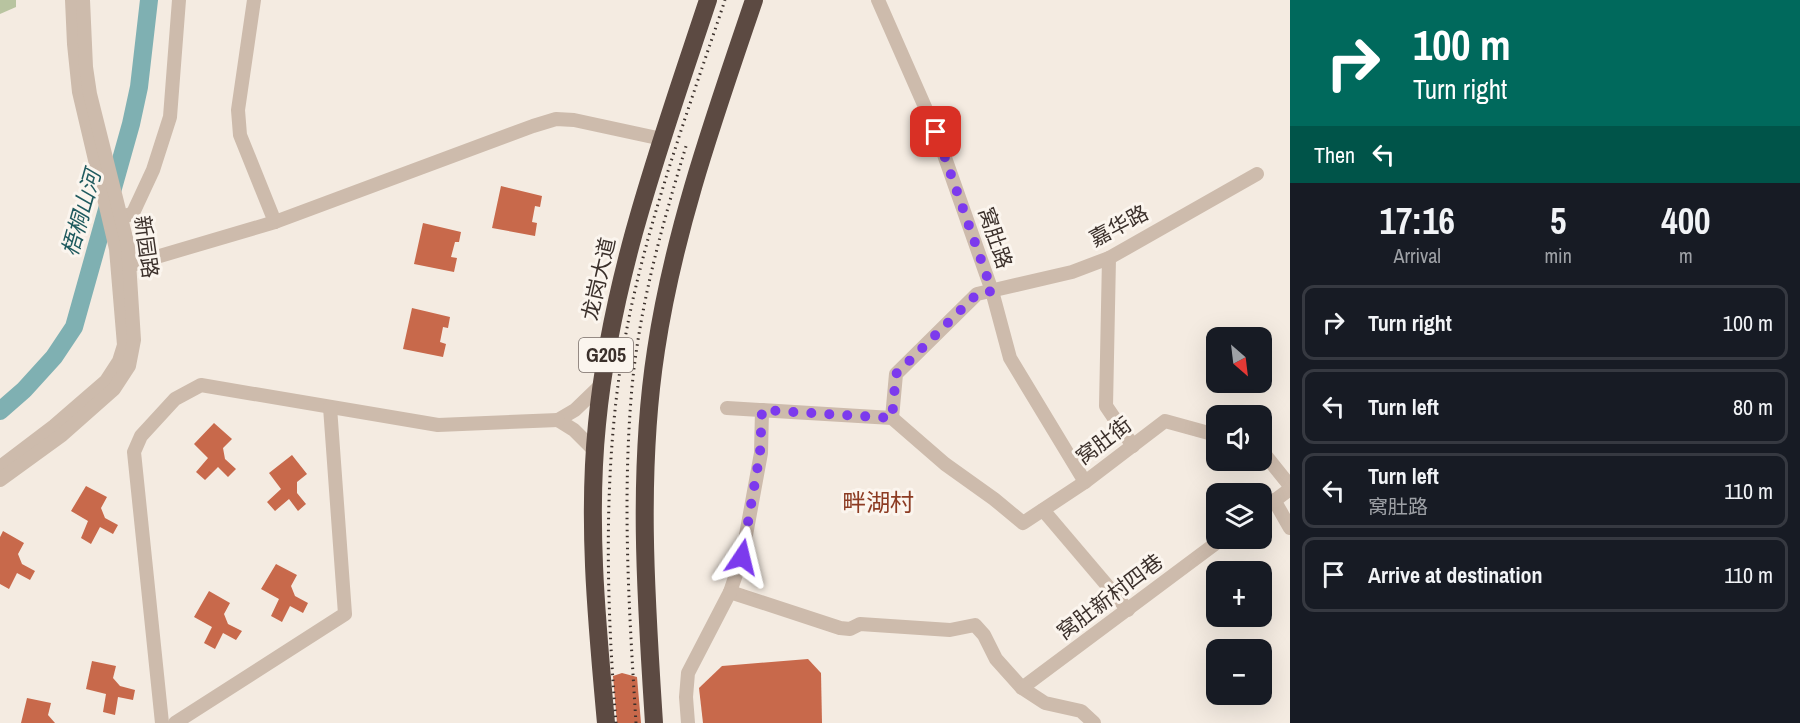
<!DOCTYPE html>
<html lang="en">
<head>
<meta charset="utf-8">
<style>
	:root { --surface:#171b24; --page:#242831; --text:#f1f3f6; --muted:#9ea1a6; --line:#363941 }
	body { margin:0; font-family:"Archivo Narrow","Noto Sans SC",sans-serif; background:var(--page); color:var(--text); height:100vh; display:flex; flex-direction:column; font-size:22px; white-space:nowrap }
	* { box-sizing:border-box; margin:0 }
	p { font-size:20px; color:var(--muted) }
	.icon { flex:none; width:33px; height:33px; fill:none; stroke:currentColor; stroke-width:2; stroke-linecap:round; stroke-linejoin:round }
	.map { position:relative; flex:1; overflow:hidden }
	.drawer { display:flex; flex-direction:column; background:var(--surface); width:510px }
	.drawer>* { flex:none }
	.banner { background:#00695c; color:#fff; overflow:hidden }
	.needle { width:39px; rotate:152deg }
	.controls { position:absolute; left:1206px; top:327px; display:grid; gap:12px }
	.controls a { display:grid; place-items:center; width:66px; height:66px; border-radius:12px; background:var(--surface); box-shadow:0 6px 24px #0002; font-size:30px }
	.pin { position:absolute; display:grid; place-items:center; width:51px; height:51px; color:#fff; margin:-26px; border-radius:12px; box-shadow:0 3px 9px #0006 }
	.me { position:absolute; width:66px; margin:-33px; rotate:10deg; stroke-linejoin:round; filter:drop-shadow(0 0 4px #0008) }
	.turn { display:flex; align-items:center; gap:21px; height:126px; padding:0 24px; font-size:27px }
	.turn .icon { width:78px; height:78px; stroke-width:2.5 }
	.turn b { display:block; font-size:42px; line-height:51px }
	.then { display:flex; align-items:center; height:57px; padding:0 24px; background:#0003; gap:12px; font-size:22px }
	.eta { display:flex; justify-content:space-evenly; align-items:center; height:102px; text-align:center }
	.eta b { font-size:36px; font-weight:800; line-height:42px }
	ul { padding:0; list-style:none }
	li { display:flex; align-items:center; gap:18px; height:75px; margin:0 12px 9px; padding:0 12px; border:3px solid var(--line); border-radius:12px }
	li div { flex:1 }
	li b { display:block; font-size:22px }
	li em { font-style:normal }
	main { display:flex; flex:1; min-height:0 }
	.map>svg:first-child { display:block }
</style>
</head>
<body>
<main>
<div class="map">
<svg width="1290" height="723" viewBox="0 0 1290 723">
	<rect width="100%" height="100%" fill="#f4ebe1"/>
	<path fill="#b8c4a0" d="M0 0H16V7L0 14Z"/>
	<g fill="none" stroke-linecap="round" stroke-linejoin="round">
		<path stroke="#7fb0b2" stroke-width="18" d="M0 411 24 390 54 357 74 327 131 124 139 87 149 0"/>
	</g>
	<g fill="#c8694b">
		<path d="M501 186 542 196 540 207 535 206 532 222 537 223 535 236 492 228Z"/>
		<path d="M423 223 461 232 459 242H455L451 257 457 258 454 272 414 264Z"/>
		<path d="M412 308 450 317 448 328 443 327 440 342 446 344 443 357 403 349Z"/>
		<path d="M214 423 232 439 223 448 225 459 236 469 228 477 218 467 205 480 196 472 208 458 194 444Z"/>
		<path d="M292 455 307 474 297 482V493L306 504 298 511 289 499 275 511 267 502 281 489 269 473Z"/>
		<path d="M86 486 107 497 101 508 105 518 118 525 113 534 100 527 91 544 81 538 88 521 71 511Z"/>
		<path d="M3 531 24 543 18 554 22 564 35 571 30 580 17 573 9 589 0 584V537Z"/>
		<path d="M276 564 297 575 291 586 295 596 308 603 303 613 290 606 282 622 271 616 279 599 261 589Z"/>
		<path d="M209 591 230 603 224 614 228 624 242 631 236 640 223 633 215 649 204 643 212 627 194 617Z"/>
		<path d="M808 659 821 673 822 723H703L699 688 722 666Z"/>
		<path d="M92 661 116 666 113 678 120 686 135 690 133 700 118 697 115 715 103 712 106 694 86 689Z"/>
		<path d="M622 673 637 677 641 723H617L613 676Z"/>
		<path d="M27 698 51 703 48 715 55 723H21Z"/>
	</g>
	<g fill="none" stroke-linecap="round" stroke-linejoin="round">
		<g stroke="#cdbbac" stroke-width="14">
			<path d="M254 0 238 110 240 135 275 222"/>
			<path d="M878 0 936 132 992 291 1010 358 1085 482"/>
			<path d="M121 218 133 213 153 170 170 117 179 0"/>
			<path d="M1109 258 1106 406 1133 446"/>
			<path d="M118 270 153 258 275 222 533 126 556 119 574 120 662 139"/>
			<path d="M727 408 892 418 945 464 994 499 1023 523 1085 482 1165 421 1216 435"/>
			<path d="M892 418 896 374 977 294 1072 272 1109 258 1257 174"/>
			<path d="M1262 451 1290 486"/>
			<path d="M596 452 574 430 558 420 575 410 602 384"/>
			<path d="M0 467 54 426 106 381 119 361 124 345 116 249 79 92 74 44 72 0"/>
			<path d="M0 480 62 435 114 389 129 366 134 340 128 246 90 94 86 67 83 0"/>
			<path d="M1274 500 1290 528"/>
			<path d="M1043 510 1128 610"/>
			<path d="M1262 510 1290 489"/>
			<path d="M730 592 840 628 850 629 860 624 950 630 975 625 984 635 996 659 1022 688 1045 703 1081 711 1094 723"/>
			<path d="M1022 688 1223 538"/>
			<path d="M162 723 134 452 141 436 175 399 201 385 438 425 558 420"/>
			<path d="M175 723 345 614 330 407"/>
			<path d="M688 723 686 697 688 673 730 592 742 557 761 453 762 410"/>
		</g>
		<g stroke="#5c4a42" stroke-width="18">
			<path d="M606 723C597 624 587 524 597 424 611 278 662 139 708 0"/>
			<path d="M654 723C646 600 637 473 656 350 674 230 715 115 754 0"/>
		</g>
		<g stroke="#3b302b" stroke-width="3" stroke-dasharray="1.5 4.5" stroke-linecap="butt">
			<path d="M616 723C605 583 602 437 633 299 656 197 692 99 725 0"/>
			<path d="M636 723C629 611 622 499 632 387 640 303 663 222 687 143"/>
		</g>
	</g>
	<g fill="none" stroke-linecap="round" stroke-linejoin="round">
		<path stroke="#7c3aed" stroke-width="10" stroke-dasharray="0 18" d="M742 557 760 453 762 410 892 418 896 374 977 294 992 291 936 132"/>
	</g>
	<g text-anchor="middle" stroke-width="6" stroke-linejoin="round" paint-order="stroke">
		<rect fill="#fbf5ee" stroke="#756b66" stroke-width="1.5" x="579" y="338" width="54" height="34" rx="4.5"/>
		<g font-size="20" font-weight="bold" fill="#3b302b">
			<text x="606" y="362">G205</text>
		</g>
		<g font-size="21" fill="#3b302b" stroke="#fbf5ee">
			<text transform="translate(1119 226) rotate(-28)" y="7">嘉华路</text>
			<text transform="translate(995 238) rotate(71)" y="7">窝肚路</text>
			<text transform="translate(146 247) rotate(82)" y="7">新园路</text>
			<text transform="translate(599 279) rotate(-77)" y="7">龙岗大道</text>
			<text transform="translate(1104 441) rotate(-37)" y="7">窝肚街</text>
			<text transform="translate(1110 597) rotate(-37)" y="7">窝肚新村四巷</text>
		</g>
		<g font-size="22" font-style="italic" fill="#1f5a5e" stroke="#fbf5ee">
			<text transform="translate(81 213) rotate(-74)" y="8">梧桐山河</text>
		</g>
		<g font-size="24" fill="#8c3b22" stroke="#fbf5ee">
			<text x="878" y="511">畔湖村</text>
		</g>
	</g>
</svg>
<div class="controls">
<a><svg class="needle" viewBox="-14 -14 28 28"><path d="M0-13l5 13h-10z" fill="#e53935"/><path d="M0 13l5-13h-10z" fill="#9ea1a6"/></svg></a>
<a><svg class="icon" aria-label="sound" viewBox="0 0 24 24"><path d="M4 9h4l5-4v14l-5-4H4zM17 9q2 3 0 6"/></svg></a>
<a><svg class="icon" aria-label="layers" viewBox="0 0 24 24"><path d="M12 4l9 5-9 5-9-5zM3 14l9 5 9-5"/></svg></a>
<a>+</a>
<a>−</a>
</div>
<div class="pin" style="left:936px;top:132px;background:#d93025"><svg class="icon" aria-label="arrive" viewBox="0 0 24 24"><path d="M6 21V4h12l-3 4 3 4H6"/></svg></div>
<svg class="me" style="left:742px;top:557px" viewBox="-20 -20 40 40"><path d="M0-17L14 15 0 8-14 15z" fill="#7c3aed" stroke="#fff" stroke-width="4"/></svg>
</div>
<section class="drawer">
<div class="banner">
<div class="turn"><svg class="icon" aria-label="right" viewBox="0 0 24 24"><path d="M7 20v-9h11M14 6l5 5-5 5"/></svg><div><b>100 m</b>Turn right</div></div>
<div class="then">Then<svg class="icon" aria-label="left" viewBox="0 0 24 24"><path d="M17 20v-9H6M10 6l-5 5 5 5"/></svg></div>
</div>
<div class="eta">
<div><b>17:16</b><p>Arrival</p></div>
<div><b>5</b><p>min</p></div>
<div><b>400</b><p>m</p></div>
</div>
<ul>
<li><svg class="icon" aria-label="right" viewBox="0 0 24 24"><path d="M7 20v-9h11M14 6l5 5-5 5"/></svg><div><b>Turn right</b></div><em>100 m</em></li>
<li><svg class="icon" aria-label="left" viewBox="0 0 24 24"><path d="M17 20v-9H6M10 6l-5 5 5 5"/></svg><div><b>Turn left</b></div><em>80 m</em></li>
<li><svg class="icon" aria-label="left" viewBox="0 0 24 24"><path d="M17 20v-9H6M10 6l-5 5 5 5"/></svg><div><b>Turn left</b><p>窝肚路</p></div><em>110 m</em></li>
<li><svg class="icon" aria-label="arrive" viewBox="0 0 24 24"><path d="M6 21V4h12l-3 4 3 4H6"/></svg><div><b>Arrive at destination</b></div><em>110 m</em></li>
</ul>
</section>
</main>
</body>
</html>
